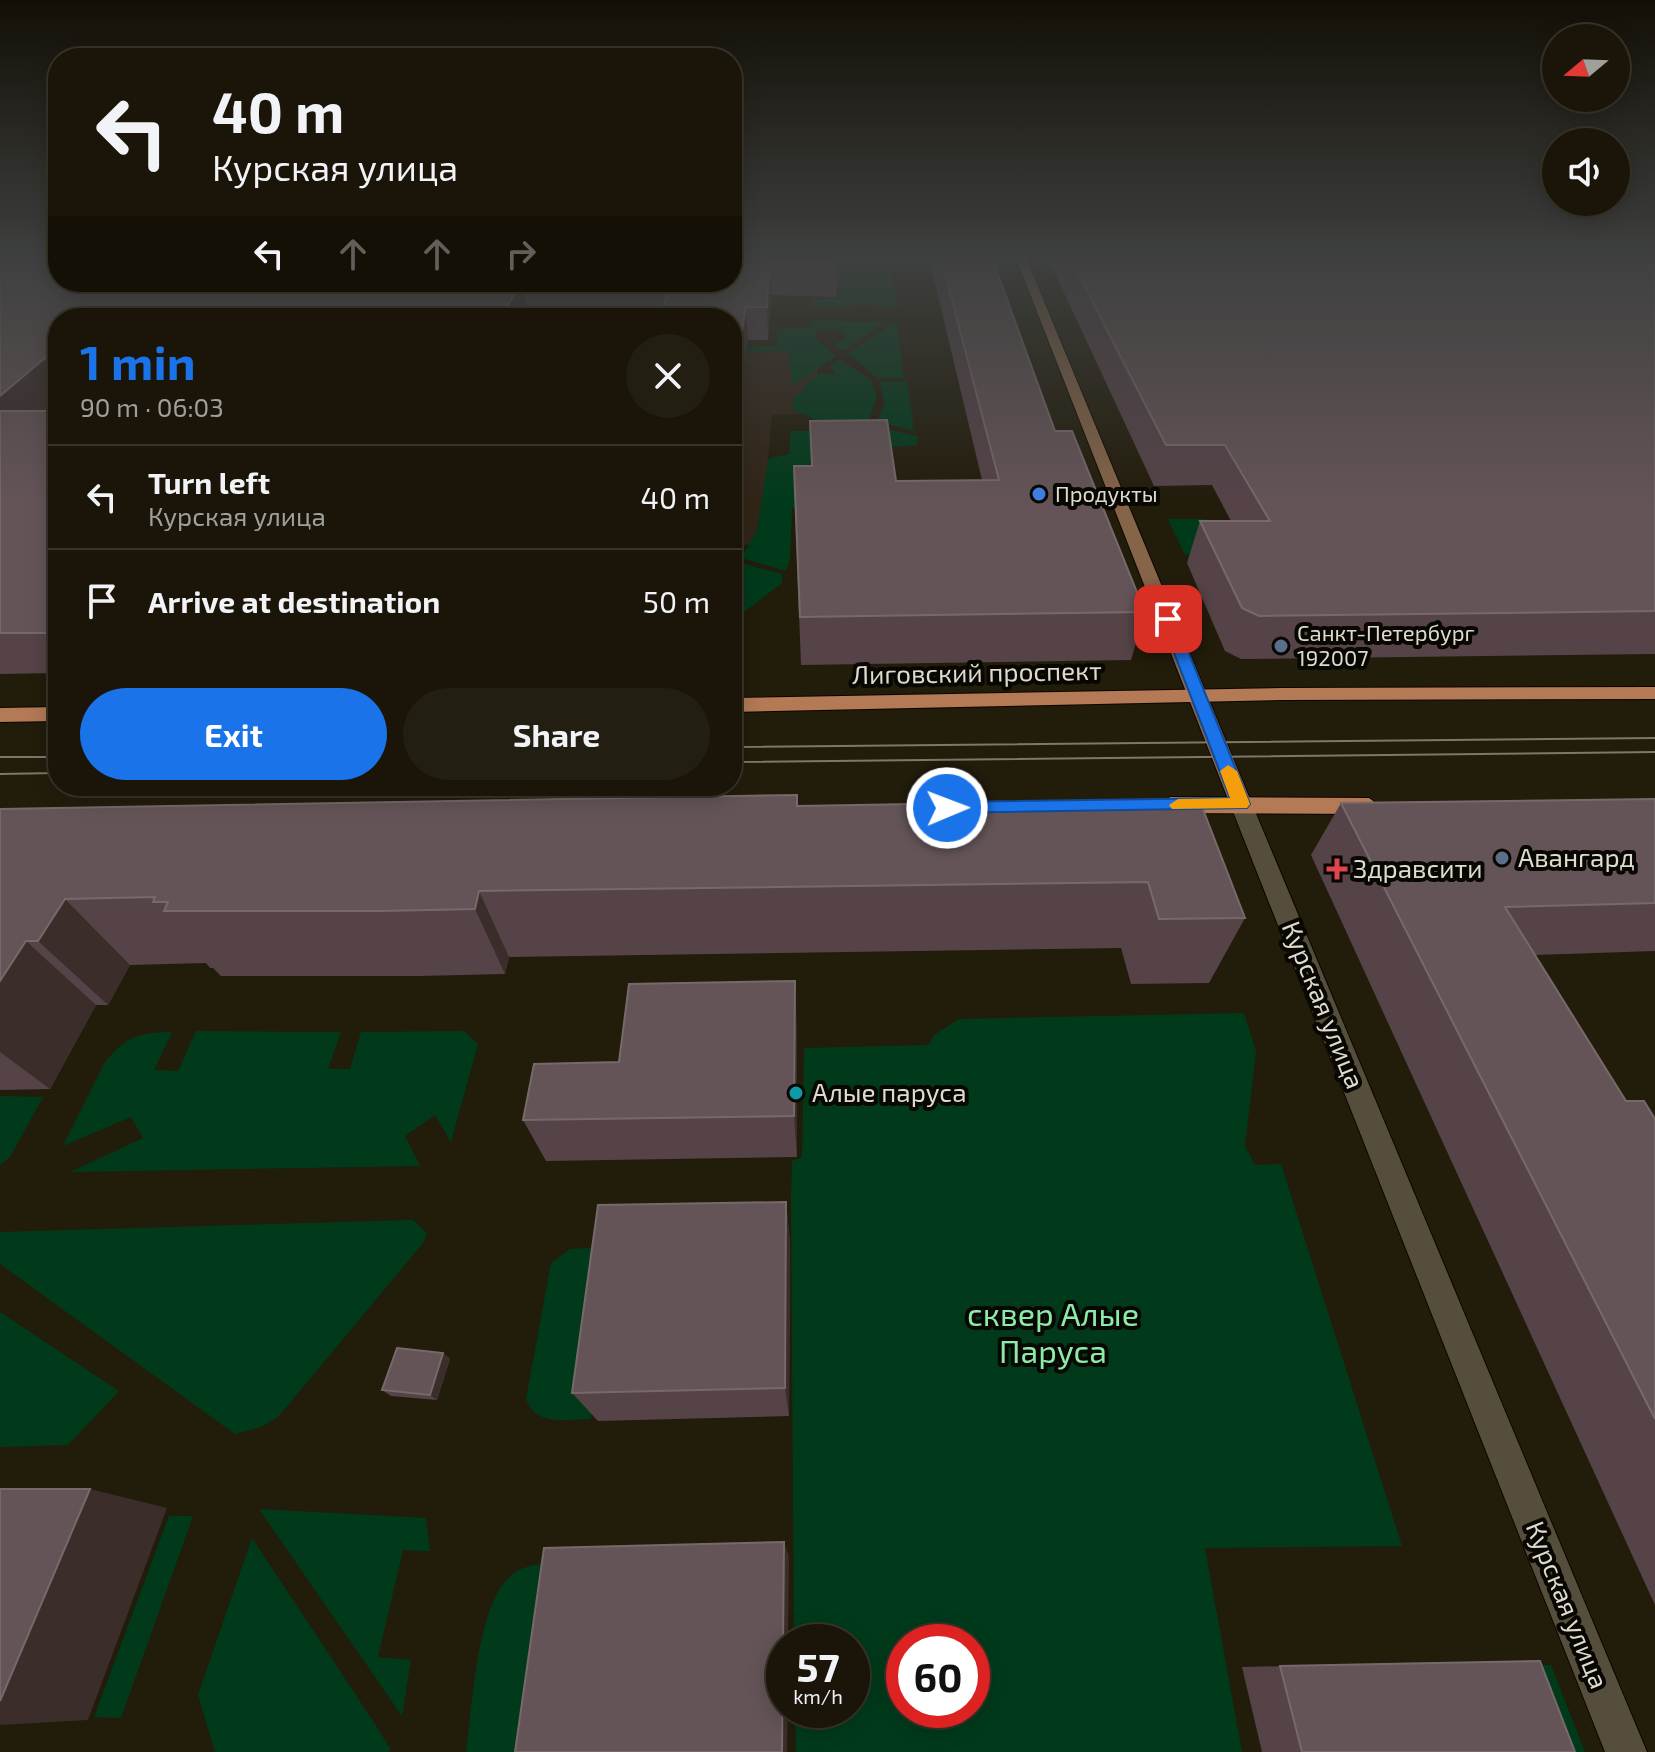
<!DOCTYPE html>
<html lang="en">
<head>
<meta charset="utf-8">
<style>
	:root { --surface:#1a1508; --page:#231e12; --text:#f1f3f6; --muted:#9f9f9c; --line:#383429; --accent:#1a73e8 }
	body { margin:0; font-family:"Exo 2",sans-serif; background:var(--page); color:var(--text); height:100vh; display:flex; flex-direction:column; font-size:30px; white-space:nowrap }
	* { box-sizing:border-box; margin:0 }
	p { font-size:26px; color:var(--muted) }
	.icon { flex:none; width:44px; height:44px; fill:none; stroke:currentColor; stroke-width:2; stroke-linecap:round; stroke-linejoin:round }
	.map { position:relative; flex:1; overflow:hidden }
	.sheet { position:absolute; left:48px; top:308px; width:694px; height:488px; display:flex; flex-direction:column; background:var(--surface); border-radius:32px; box-shadow:0 4px 20px #0003,0 0 0 2px var(--line) }
	.sheet>* { flex:none }
	.top-card { position:absolute; left:48px; top:48px; width:694px; height:244px; border-radius:32px; box-shadow:0 4px 20px #0003,0 0 0 2px var(--line); background:#1a1508; color:var(--text); overflow:hidden }
	.needle { width:52px; rotate:251deg }
	.controls { position:absolute; left:1542px; top:24px; display:grid; gap:16px }
	.controls a { display:grid; place-items:center; width:88px; height:88px; border-radius:50%; background:var(--surface); box-shadow:0 4px 20px #0003,0 0 0 2px var(--line); font-size:40px }
	.speed { position:absolute; left:766px; top:1624px; display:flex; gap:16px; font-size:40px; font-weight:700; text-align:center }
	.speed>* { display:grid; place-content:center; width:104px; height:104px; border-radius:50%; background:var(--surface); box-shadow:0 4px 20px #0003,0 0 0 2px var(--line); line-height:1 }
	.speed small { font-size:20px; font-weight:400 }
	.speed .limit { border:12px solid #d22; background:#fff; color:#111 }
	.pin { position:absolute; display:grid; place-items:center; width:68px; height:68px; color:#fff; margin:-34px; border-radius:16px; box-shadow:0 4px 12px #0006 }
	.me { position:absolute; width:88px; margin:-44px; rotate:89deg; stroke-linejoin:round; filter:drop-shadow(0 0 6px #0008) }
	.turn { display:flex; align-items:center; gap:28px; height:168px; padding:0 32px; font-size:36px }
	.turn .icon { width:104px; height:104px; stroke-width:2.5 }
	.turn b { display:block; font-size:56px; line-height:68px }
	.lanes { display:flex; align-items:center; height:76px; padding:0 32px; background:#0003; justify-content:center; gap:40px; direction:ltr }
	.lanes .off { opacity:.35 }
	.round { display:grid; place-items:center; flex:none; width:84px; height:84px; border-radius:42px; background:var(--page) }
	.headline { display:flex; align-items:center; justify-content:space-between; height:136px; padding:0 32px }
	h1 { font-size:48px; font-weight:700; line-height:60px; color:var(--accent) }
	.cta { display:flex; gap:16px; margin-top:auto; padding:16px 32px }
	.cta a { flex:1; height:92px; border-radius:48px; background:var(--accent); color:#fff; font-size:32px; font-weight:700; line-height:92px; text-align:center }
	.cta a+a { background:var(--page); color:var(--text) }
	ul { padding:0; list-style:none }
	li { display:flex; align-items:center; gap:24px; height:104px; padding:0 32px; border-top:2px solid var(--line) }
	li div { flex:1 }
	li b { display:block; font-size:30px }
	li em { font-style:normal }
	.map>svg:first-child { display:block }
</style>
</head>
<body>
<div class="map">
<svg width="1655" height="1752" viewBox="0 0 1655 1752">
	<rect width="100%" height="100%" fill="#221c0b"/>
	<path fill="#312517" d="M819 349 815 414 772 415 764 504 754 544 732 547V351Z"/>
	<g fill="#003a1b" fill-rule="evenodd">
		<path d="M866 258H902L903 263 891 264 897 307 858 303V306H812V299L841 298 840 286H810L814 274 845 268Z"/>
		<path d="M812 321 885 322 843 351 833 345 847 336C834 329 825 325 813 336L836 356 793 385 788 351 732 352V348L777 346V330L732 329 812 328Z"/>
		<path d="M892 324H897L904 378H877L848 353Z"/>
		<path d="M840 360 870 379 877 396 867 425 917 436V445L881 448 793 410 794 397 808 386 804 385 820 373 836 375 830 366Z"/>
		<path d="M907 381 914 430 918 432 877 421 885 404 880 382Z"/>
		<path d="M791 431H813V463L808 465V508H792L790 560 786 571 741 558 757 530 768 459 789 454Z"/>
		<path d="M1168 519H1206L1224 554 1185 555Z"/>
		<path d="M737 562 782 574V583L732 621V575Z"/>
		<path d="M1244 1013 1256 1051 1245 1146 1255 1165 1281 1164 1402 1546 1205 1548 1242 1752H796L795 1710H852V1642H794L791 1196 792 1161 802 1157 804 1048 929 1045 934 1035 959 1019ZM904 1642H972V1710H904Z"/>
		<path d="M196 1031 341 1032 328 1069H350L361 1032 464 1031 478 1044 451 1142 435 1115 405 1136 420 1166 70 1172 143 1138 131 1117 63 1146 105 1062C128 1035 137 1033 172 1032L154 1070 178 1071Z"/>
		<path d="M0 1096 43 1097 10 1157 0 1165Z"/>
		<path d="M413 1220 427 1233 423 1243 279 1416 261 1427 235 1434 0 1264V1232Z"/>
		<path d="M612 1247 591 1419C566 1419 536 1427 526 1399L551 1263 570 1249Z"/>
		<path d="M0 1312 119 1391 68 1445 0 1447Z"/>
		<path d="M259 1509 426 1518 430 1551 403 1550 378 1657 411 1660 402 1716Z"/>
		<path d="M169 1516H193L121 1718 94 1717Z"/>
		<path d="M252 1538 375 1724 391 1750 388 1752H215L198 1695Z"/>
		<path d="M569 1563 544 1752H466C473 1707 476 1600 514 1573 530 1562 550 1564 569 1563Z"/>
		<path d="M1551 1665 1585 1752H1548L1516 1666Z"/>
	</g>
	<g fill="none" stroke-linecap="round" stroke-linejoin="round">
		<defs>
			<path id="street" d="M1241 796 1252 804 1647 1752H1605L1230 804Z"/>
			<path id="secondary" d="M1016 258H1026L1252 804 1249 810 1241 812 1230 804Z"/>
			<g id="primary">
				<path d="M1655 687V699L1282 700 732 712V698L1282 688Z"/>
				<path d="M58 707V721L0 722V708Z"/>
				<path d="M1170 797 1369 798 1380 806 1369 814 1170 813 1159 805Z"/>
			</g>
		</defs>
		<use href="#street" stroke="#0c0600" stroke-width="2"/>
		<use href="#secondary" stroke="#0c0600" stroke-width="2"/>
		<use href="#primary" stroke="#0c0600" stroke-width="2"/>
		<use href="#street" fill="#564e3c" fill-rule="evenodd"/>
		<use href="#secondary" fill="#856448" fill-rule="evenodd"/>
		<use href="#primary" fill="#b47955" fill-rule="evenodd"/>
		<g stroke="#7d786a" stroke-width="2">
			<path d="M732 747 1655 738"/>
			<path d="M0 757H58"/>
			<path d="M732 762 1655 752"/>
			<path d="M0 774 58 773"/>
		</g>
	</g>
	<g fill="#554348">
		<path d="M0 258H842L836 297 771 295 768 340H748L732 439V318H632V315H529L527 318H58L46 411H58V673L0 674Z"/>
		<path d="M929 258H992L1055 431 1145 612 1131 660 801 665 795 511 811 465 896 481 982 480Z"/>
		<path d="M1048 258H1655V654L1241 659 1225 651 1187 563 1200 521H1231L1212 485 1154 486Z"/>
		<path d="M797 795 798 806 1199 799 1245 918 1209 983 1131 984 1121 948 509 957 505 974 419 976H221L213 968H210L206 963 130 965 108 1005H96L50 1089 0 1090V809Z"/>
		<path d="M1655 799V951L1535 955 1626 1101 1655 1119V1605L1311 855 1341 803Z"/>
		<path d="M797 1028V1157L546 1161 523 1120 619 1062Z"/>
		<path d="M786 1202 790 1243 789 1416 598 1421 572 1393Z"/>
		<path d="M443 1353 450 1359 437 1400 391 1396 382 1390Z"/>
		<path d="M1480 1662 1575 1752H1262L1242 1667Z"/>
	</g>
	<g fill="#3b2d2a">
		<path d="M837 258H842L836 297V264Z"/>
		<path d="M769 263 771 295 768 340 767 307Z"/>
		<path d="M521 282 529 315 527 318H501Z"/>
		<path d="M746 307 748 340 732 439V387Z"/>
		<path d="M58 347V401L6 448 0 440V396Z"/>
		<path d="M479 891 509 957 505 974 475 909Z"/>
		<path d="M65 899 130 965 108 1005 38 941Z"/>
		<path d="M26 941 96 1005 50 1089 0 1052V981Z"/>
		<path d="M795 981 797 1028V1157L794 1116Z"/>
		<path d="M786 1202 790 1243 789 1416 785 1388Z"/>
		<path d="M443 1353 450 1359 437 1400 430 1395Z"/>
		<path d="M90 1489 167 1508 88 1720 0 1725V1701Z"/>
		<path d="M784 1542 789 1556 788 1642H784V1710H788L787 1752H782Z"/>
	</g>
	<g fill="#645457" stroke="#77696a" stroke-width="2">
		<path d="M0 258H58V282H590H521L501 318H58V347L0 396Z"/>
		<path d="M732 258H837L836 264 769 263 767 307H746L732 387V318H660L669 290H628L630 282H732Z"/>
		<path d="M941 258H992L1055 431H1072L1145 612 800 617 794 466H812L810 421 887 420 896 481 999 480Z"/>
		<path d="M1070 258H1655V611L1259 616 1242 608 1200 521H1270L1225 445H1166Z"/>
		<rect x="0" y="411" width="58" height="222"/>
		<path d="M797 795V806L1199 799 1245 918 1159 919 1148 882 479 891 475 909 381 911H164L168 902H153L155 897 65 899 38 941H26L0 981V809Z"/>
		<path d="M1655 799V903L1505 907 1626 1101H1644L1655 1119V1419L1341 803Z"/>
		<path d="M795 981 794 1116 523 1120 534 1064 619 1062 629 984Z"/>
		<path d="M786 1202 785 1388 572 1393 598 1205Z"/>
		<path d="M397 1348 443 1353 430 1395 382 1390Z"/>
		<path d="M0 1489H90L0 1701Z"/>
		<path d="M784 1542 782 1752H515L544 1548Z"/>
		<path d="M1540 1661 1575 1752H1302L1280 1666Z"/>
	</g>
	<linearGradient id="sky" x2="0" y2="1"><stop stop-color="#130f06"/><stop offset="0.51" stop-color="#3e403f"/><stop offset="1" stop-color="#3e403f" stop-opacity="0"/></linearGradient>
	<rect width="1655" height="503" fill="url(#sky)"/>
	<path fill="#1a73e8" stroke="#114b97" stroke-width="2" d="M1163 616 1175 619 1250 804 1247 808 941 813 938 808 947 802 1230 798 1161 619Z"/>
	<path fill="#f59e0b" d="M1228 765 1237 771 1250 804 1247 808 1172 809 1169 805 1178 799 1230 798 1220 771Z"/>
	<circle fill="#3f7fe0" stroke="#090702" stroke-width="3" cx="1039" cy="494" r="8"/>
	<g fill="#5c6f8a" stroke="#090702" stroke-width="3">
		<circle cx="1281" cy="646" r="8"/>
		<circle cx="1502" cy="858" r="8"/>
	</g>
	<path fill="#e0444e" stroke="#090702" stroke-width="3" d="M1333 857h8v8h8v8h-8v8h-8v-8h-8v-8h8z"/>
	<circle fill="#0f9aa8" stroke="#090702" stroke-width="3" cx="796" cy="1093" r="8"/>
	<g text-anchor="middle" stroke-width="8" stroke-linejoin="round" paint-order="stroke">
		<g font-size="22" fill="#dedad0" stroke="#090702" text-anchor="start">
			<text x="1055" y="502">Продукты</text>
			<text x="1297" y="641">Санкт-Петербург<tspan x="1297" dy="25">192007</tspan></text>
		</g>
		<g font-size="26" fill="#dedad0" stroke="#090702">
			<text transform="translate(977 673) rotate(-1)" y="9">Лиговский проспект</text>
			<text transform="translate(1323 1005) rotate(68)" y="9">Курская улица</text>
			<text transform="translate(1567 1605) rotate(68)" y="9">Курская улица</text>
		</g>
		<g font-size="26" fill="#dedad0" stroke="#090702" text-anchor="start">
			<text x="1518" y="867">Авангард</text>
			<text x="1353" y="878">Здравсити</text>
			<text x="812" y="1102">Алые паруса</text>
		</g>
		<g font-size="32" fill="#8becaa" stroke="#090702">
			<text x="1053" y="1326">сквер Алые<tspan x="1053" dy="37">Паруса</tspan></text>
		</g>
	</g>
</svg>
<div class="controls">
<a><svg class="needle" viewBox="-14 -14 28 28"><path d="M0-13l5 13h-10z" fill="#e53935"/><path d="M0 13l5-13h-10z" fill="#9f9f9c"/></svg></a>
<a><svg class="icon" aria-label="sound" viewBox="0 0 24 24"><path d="M4 9h4l5-4v14l-5-4H4zM17 9q2 3 0 6"/></svg></a>
</div>
<div class="speed"><div>57<small>km/h</small></div><div class="limit">60</div></div>
<div class="pin" style="left:1168px;top:619px;background:#d93025"><svg class="icon" aria-label="arrive" viewBox="0 0 24 24"><path d="M6 21V4h12l-3 4 3 4H6"/></svg></div>
<svg class="me" style="left:947px;top:808px" viewBox="-20 -20 40 40"><circle r="17" fill="#1a73e8" stroke="#fff" stroke-width="3"/><path d="M0-11L8 9 0 5-8 9z" fill="#fff"/></svg>
<div class="top-card">
<div class="turn"><svg class="icon" aria-label="left" viewBox="0 0 24 24"><path d="M17 20v-9H6M10 6l-5 5 5 5"/></svg><div><b>40 m</b>Курская улица</div></div>
<div class="lanes"><svg class="icon" aria-label="left" viewBox="0 0 24 24"><path d="M17 20v-9H6M10 6l-5 5 5 5"/></svg><svg class="icon off" aria-label="ahead" viewBox="0 0 24 24"><path d="M12 20V5M6 11l6-6 6 6"/></svg><svg class="icon off" aria-label="ahead" viewBox="0 0 24 24"><path d="M12 20V5M6 11l6-6 6 6"/></svg><svg class="icon off" aria-label="right" viewBox="0 0 24 24"><path d="M7 20v-9h11M14 6l5 5-5 5"/></svg></div>
</div>
<section class="sheet">
<div class="headline"><div><h1>1 min</h1><p>90 m · 06:03</p></div><a class="round"><svg class="icon" aria-label="close" viewBox="0 0 24 24"><path d="M6 6l12 12M18 6L6 18"/></svg></a></div>
<ul>
<li><svg class="icon" aria-label="left" viewBox="0 0 24 24"><path d="M17 20v-9H6M10 6l-5 5 5 5"/></svg><div><b>Turn left</b><p>Курская улица</p></div><em>40 m</em></li>
<li><svg class="icon" aria-label="arrive" viewBox="0 0 24 24"><path d="M6 21V4h12l-3 4 3 4H6"/></svg><div><b>Arrive at destination</b></div><em>50 m</em></li>
</ul>
<div class="cta"><a>Exit</a><a>Share</a></div>
</section>
</div>
</body>
</html>
